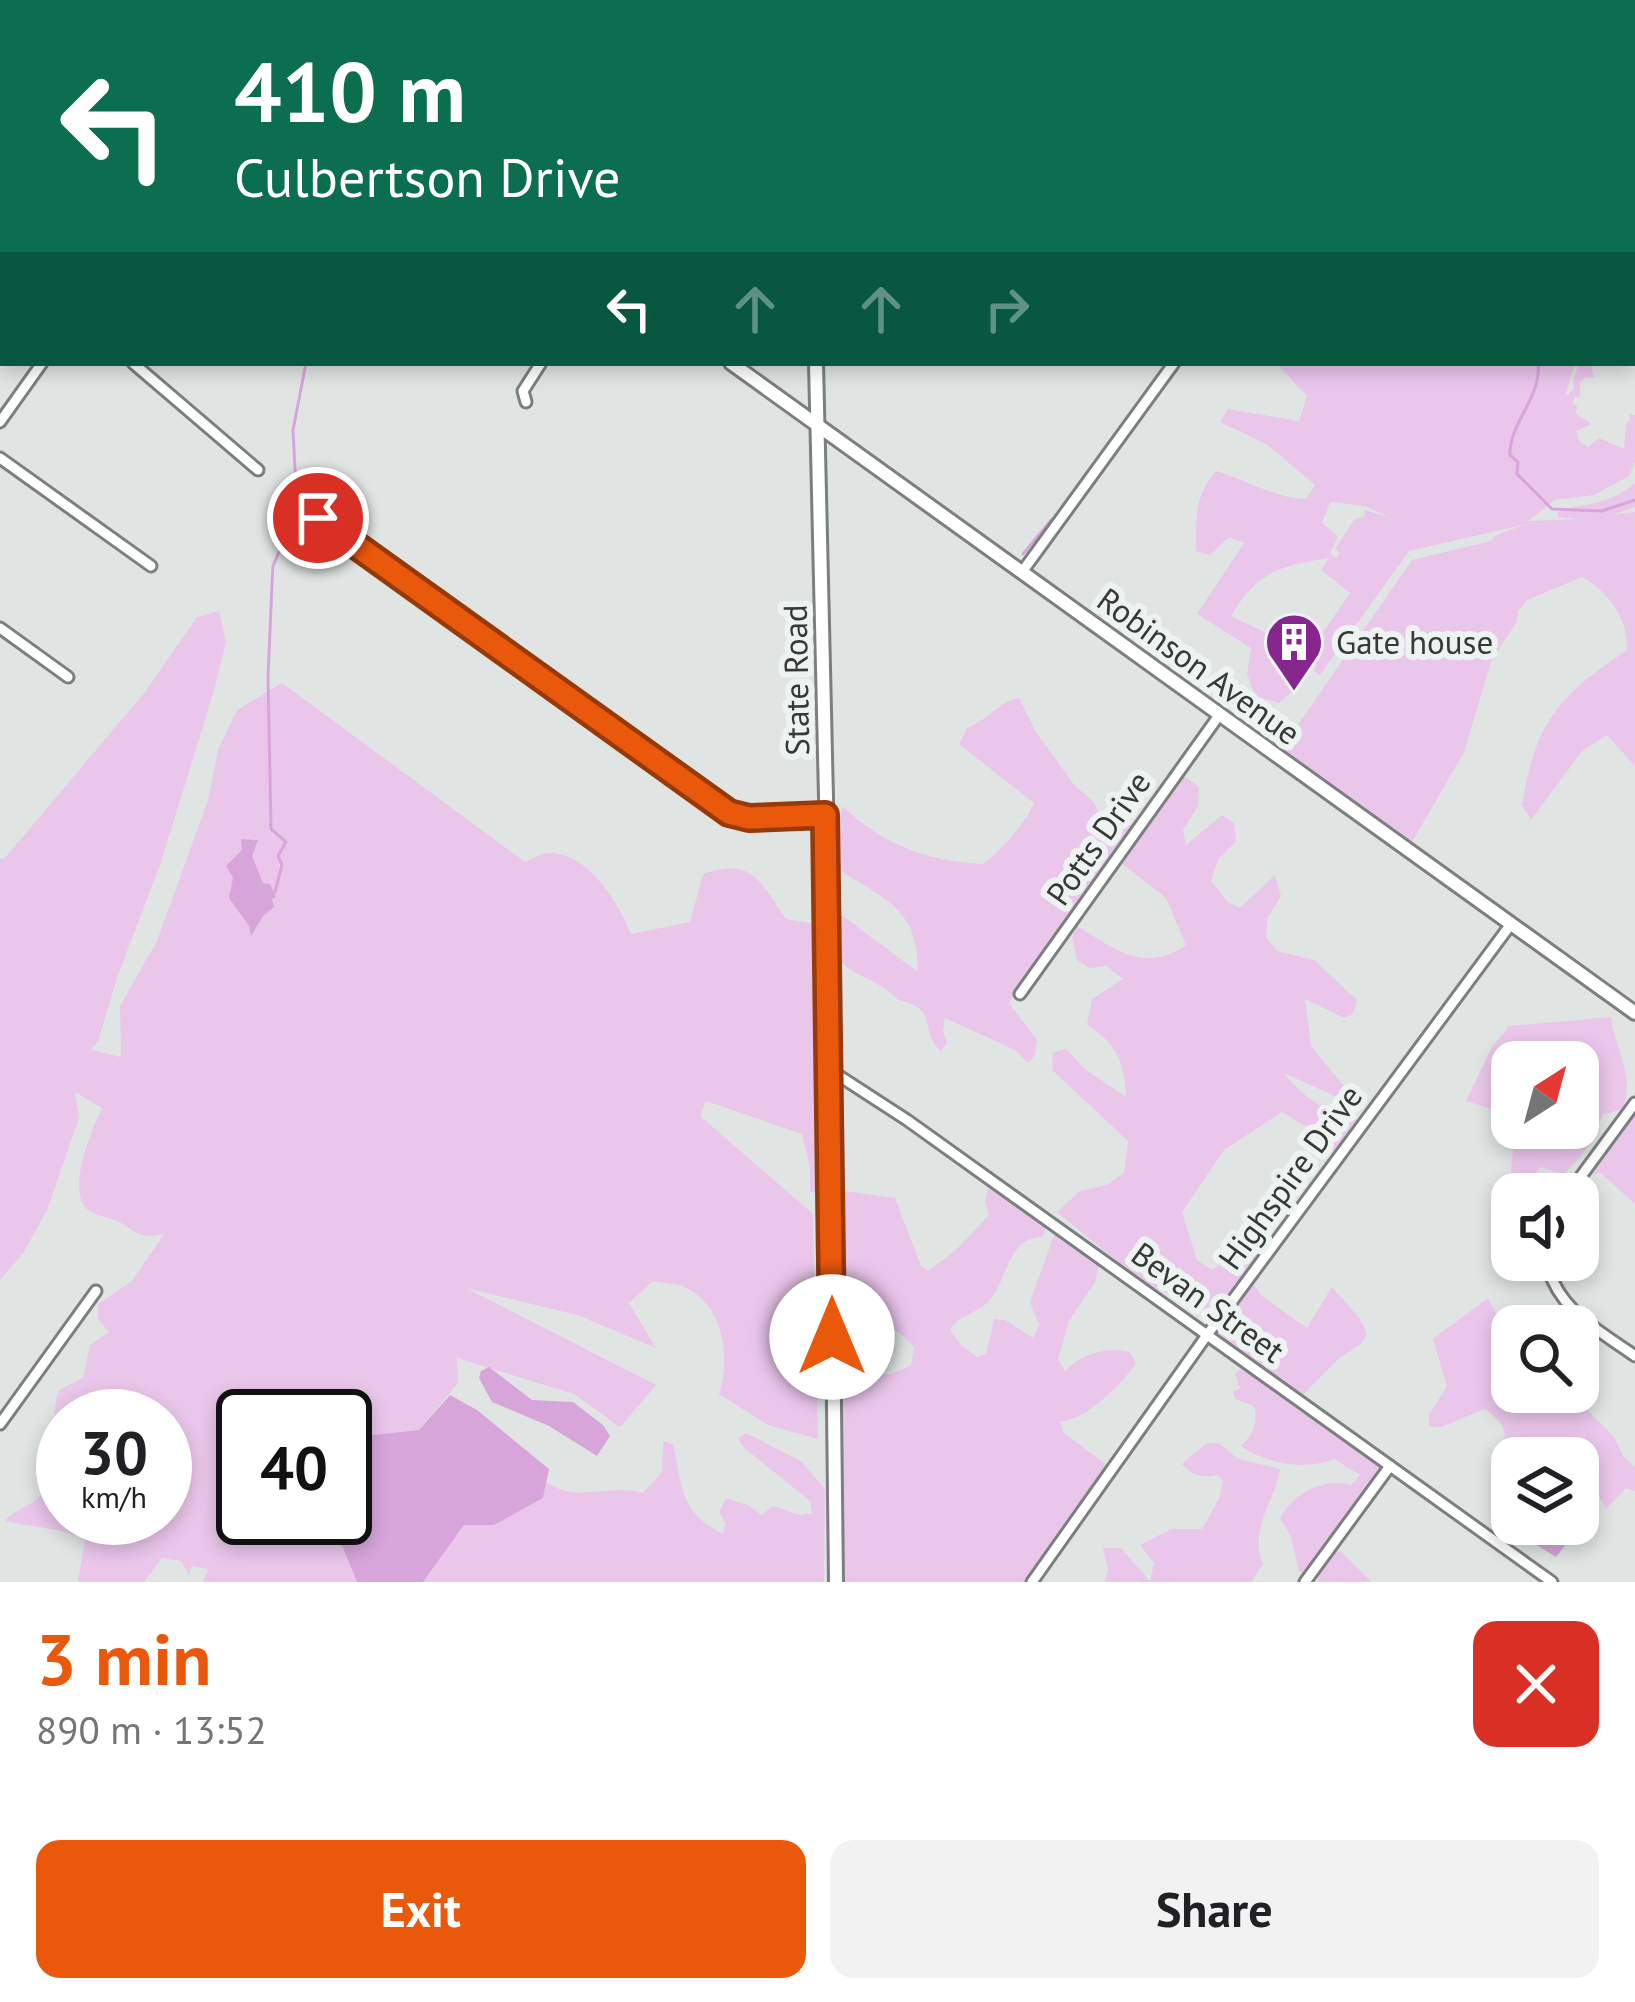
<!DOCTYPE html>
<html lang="en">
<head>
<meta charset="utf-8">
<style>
	:root { --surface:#fff; --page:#f2f2f2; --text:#202124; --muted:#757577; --accent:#ea580c }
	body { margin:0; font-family:"PT Sans",sans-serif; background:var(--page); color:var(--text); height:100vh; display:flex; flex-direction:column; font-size:45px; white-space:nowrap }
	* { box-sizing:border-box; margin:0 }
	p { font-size:39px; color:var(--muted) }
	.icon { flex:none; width:66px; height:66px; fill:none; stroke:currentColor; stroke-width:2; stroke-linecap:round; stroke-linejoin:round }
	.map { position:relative; height:1582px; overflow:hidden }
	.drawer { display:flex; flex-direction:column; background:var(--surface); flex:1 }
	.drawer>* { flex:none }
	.banner { position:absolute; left:0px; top:0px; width:1635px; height:366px; box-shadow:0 6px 18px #0003; background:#0b6e4f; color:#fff; overflow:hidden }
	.needle { width:78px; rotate:36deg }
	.buttons { position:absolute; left:1491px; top:1041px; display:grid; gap:24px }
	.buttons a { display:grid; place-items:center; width:108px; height:108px; border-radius:24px; background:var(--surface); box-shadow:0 6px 18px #0003; font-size:60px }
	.speed { position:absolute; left:36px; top:1389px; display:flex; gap:24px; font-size:60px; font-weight:700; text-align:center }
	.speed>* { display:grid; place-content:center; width:156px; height:156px; border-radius:50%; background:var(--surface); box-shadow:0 6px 18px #0003; line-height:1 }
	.speed small { font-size:30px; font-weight:400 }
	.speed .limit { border:6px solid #111; border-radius:18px; background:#fff; color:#111 }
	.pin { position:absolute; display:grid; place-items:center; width:102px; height:102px; color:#fff; margin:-51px; border:6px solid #fff; border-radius:50%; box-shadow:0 3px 12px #0007 }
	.me { position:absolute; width:132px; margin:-66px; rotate:0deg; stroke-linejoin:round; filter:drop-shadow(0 0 9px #0008) }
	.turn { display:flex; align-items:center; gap:42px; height:252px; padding:0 36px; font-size:54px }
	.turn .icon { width:156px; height:156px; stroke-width:2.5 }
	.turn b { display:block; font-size:84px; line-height:102px }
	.lanes { display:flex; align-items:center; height:114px; padding:0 36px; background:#0003; justify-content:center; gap:60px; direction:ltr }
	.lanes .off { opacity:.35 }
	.round { display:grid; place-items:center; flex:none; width:126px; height:126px; border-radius:24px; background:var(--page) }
	.headline { display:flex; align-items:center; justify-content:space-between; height:204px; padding:0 36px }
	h1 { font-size:72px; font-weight:700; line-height:90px; color:var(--accent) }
	.cta { display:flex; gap:24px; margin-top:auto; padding:24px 36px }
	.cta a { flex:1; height:138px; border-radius:24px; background:var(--accent); color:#fff; font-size:48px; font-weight:700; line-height:138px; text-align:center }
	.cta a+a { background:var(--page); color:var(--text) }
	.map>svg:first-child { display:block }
</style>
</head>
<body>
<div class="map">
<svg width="1635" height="1582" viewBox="0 0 1635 1582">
	<rect width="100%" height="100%" fill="#e0e5e4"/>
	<g fill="#eac6eb" fill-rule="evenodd">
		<path d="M817 0H1280L1282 3H817Z"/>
		<path d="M1276 363H1575L1565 396 1574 389 1573 379 1580 363H1591L1594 378H1585L1580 383V398L1575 397 1573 404 1577 406 1576 414 1592 424 1576 431 1580 442 1588 447 1599 438 1624 449 1626 423 1630 420 1629 414 1635 415V462L1629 476 1594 495 1555 500 1528 521 1580 519 1558 517V512C1588 501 1607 507 1635 483V507L1614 514 1635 512V766L1607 735 1583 750 1531 820 1522 805C1535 725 1557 696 1626 651 1631 622 1608 591 1582 577L1527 600 1518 611 1517 621 1491 662 1464 752 1407 851 1327 792 1331 785 1281 749 1412 560 1491 541 1496 535 1527 524 1409 551 1320 675 1314 671 1316 662 1310 651 1350 593 1321 570 1329 558C1280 566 1258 571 1231 616L1280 640 1311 665 1296 688 1279 703 1255 696 1247 674 1251 648 1197 614 1244 543 1229 537 1210 555 1196 551C1196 519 1194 496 1216 471 1247 480 1274 498 1306 499L1315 485 1266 444 1220 422 1228 409 1299 421 1307 396ZM1330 502 1365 506 1389 517 1364 510 1365 516 1354 520 1335 549 1340 553 1336 558 1330 554 1338 536 1322 523Z"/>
		<path d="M219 611 226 642 213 694 161 862 117 978 98 1041 91 1050 121 1057 120 1006 157 941 208 800 218 750 237 710 282 683 525 862C534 858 543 852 552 853 591 856 618 903 631 934L690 922 703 874C753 857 760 881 786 919L815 924 823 1193 810 1192V1169L802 1134 706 1101 700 1116 813 1214 818 1439 768 1425 719 1394C731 1357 724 1303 682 1286 674 1283 662 1283 653 1281L629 1303 656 1348 577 1315 466 1288 656 1385 620 1427 574 1394 457 1358 458 1383 419 1430 345 1438V1416H243V1518H305L310 1528 341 1543 357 1582H203L208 1569 192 1566 189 1575 181 1561 162 1558 144 1582H78L85 1539C59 1528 33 1527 5 1521 17 1508 33 1506 43 1493 67 1461 46 1425 59 1390L83 1378 90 1345 109 1332 98 1319V1304L132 1281 164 1234C142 1238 141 1236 123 1224 113 1217 96 1217 87 1209 66 1190 92 1129 102 1108L75 1092 79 1118 47 1210 24 1252 0 1280V858L4 859 145 692 197 617ZM63 1416H165V1518H63Z"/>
		<path d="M1019 698 1036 732 1075 786 1094 802 1101 819 1098 838 1111 836 1140 819 1009 1003 1037 1040 1035 1055 1028 1063 1015 1050 945 1018 943 1031 947 1043 941 1051C918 1031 940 1008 898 1000 882 981 855 978 837 958L840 914 918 972C918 906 884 900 835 867L842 806C884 845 926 861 983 864 1003 848 1024 825 1034 803L959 744 967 728C988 720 999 701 1019 698Z"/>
		<path d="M1182 775 1199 787 1198 806 1183 830 1186 845 1222 815 1234 823 1236 841 1218 860 1211 881 1228 902 1240 908 1275 875 1281 896 1268 917 1266 937 1277 951 1314 960 1357 1000 1353 1014 1344 1018 1305 999 1311 1046 1347 1090 1341 1099 1284 1073C1301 1096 1328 1114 1357 1120L1335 1152 1307 1127 1282 1112 1224 1150 1182 1212 1197 1260 1212 1270 1265 1232 1268 1242 1210 1321 1189 1305 1140 1280 1057 1212 1080 1191 1107 1185 1124 1173 1128 1141 1052 1070 1053 1052 1066 1049 1086 1070 1126 1097C1125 1064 1116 1042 1087 1025L1092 999 1123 979 1106 966 1089 968 1077 960 1072 937 1077 926C1115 949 1144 974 1186 945L1166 898 1120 862Z"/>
		<path d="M1611 1017C1616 1054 1635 1073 1623 1109L1602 1115C1596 1139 1583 1156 1564 1174L1541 1167 1518 1192 1509 1191 1515 1128H1578V1062H1512V1078L1498 1091 1492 1109 1466 1101 1492 1047 1509 1026Z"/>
		<path d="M1635 1113V1204L1601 1173 1593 1174Z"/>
		<path d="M988 1189 997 1190 1047 1226 1042 1237C1007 1238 1009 1278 989 1301 977 1314 960 1314 950 1330L961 1345 977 1357 986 1354 994 1319 1005 1320 1033 1338 1039 1325 1030 1302 1054 1235 1099 1265 1095 1282 1069 1321 1058 1359 1065 1371C1083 1353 1106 1347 1130 1352L1136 1363C1124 1383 1083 1423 1060 1421L1063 1432 1108 1466 1026 1582H842L839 1362 860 1352 867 1358 871 1376 891 1374 911 1365 914 1347C890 1320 870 1317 836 1323L844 1191 895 1198 921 1266 928 1271 956 1250 989 1215 985 1201Z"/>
		<path d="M1254 1285 1262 1296 1307 1328 1332 1287 1360 1319 1367 1334 1361 1344 1338 1359 1301 1397 1218 1333V1328L1240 1297Z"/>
		<path d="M1488 1298 1508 1337 1507 1376 1512 1379V1392H1569L1614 1437 1623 1456 1635 1467V1491L1626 1488 1606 1509 1585 1470 1578 1468V1458H1550L1531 1451 1527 1458H1512V1478L1496 1495 1492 1494C1495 1483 1496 1473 1498 1462 1506 1432 1512 1431 1485 1409L1441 1427H1429V1415L1447 1386 1433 1339Z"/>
		<path d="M1244 1366 1384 1464 1306 1572H1299L1291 1537 1280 1518C1295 1492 1323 1478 1351 1485L1360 1475 1334 1459C1304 1471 1267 1464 1241 1446 1254 1433 1258 1424 1254 1406L1235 1399 1233 1392 1240 1388 1235 1374Z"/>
		<path d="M746 1433 801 1461 825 1489 824 1582H423L464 1525 543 1498 546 1482C578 1504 609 1483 643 1493L662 1472 663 1441 673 1444C683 1488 679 1512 723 1534L726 1524 719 1512 726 1498 748 1505 761 1515 773 1506 800 1515 812 1513 810 1501 743 1447 738 1438Z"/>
		<path d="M1207 1443H1219L1238 1459 1280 1469C1275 1502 1248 1530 1263 1564L1251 1582H1105L1108 1568 1103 1548H1121L1150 1581 1154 1563 1140 1545 1171 1529H1202L1219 1499 1223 1481 1218 1475C1201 1478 1194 1476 1182 1464Z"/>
		<path d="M1339 1550 1372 1582H1317L1323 1566Z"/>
	</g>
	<g fill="#d8a5db">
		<path d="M241 839 258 840 252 856 263 883 270 884 276 897 272 899 274 907 263 916 251 936 249 926 229 898 233 878 226 866 242 850Z"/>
		<path d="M489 1367 532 1400 573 1402 603 1425 610 1436 597 1456 549 1426 492 1402 479 1378 481 1371Z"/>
		<path d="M450 1395 477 1410 549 1469 543 1498 494 1525H464L423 1582H357L341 1543 310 1528 305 1518H345V1438L419 1430Z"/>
		<path d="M1525 1524H1574L1573 1535 1556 1557 1528 1540Z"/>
	</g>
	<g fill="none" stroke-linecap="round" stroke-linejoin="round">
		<g stroke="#d8a5db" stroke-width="3">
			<path d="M1126 3 1127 0"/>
			<path d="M1538 363C1542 397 1509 423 1510 455L1518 462 1517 474 1552 509 1602 511 1635 500"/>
			<path d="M1164 367 1167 363"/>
			<path d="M1114 436 1159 375"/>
			<path d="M1062 507 1108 444"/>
			<path d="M1023 554 1052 519"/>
			<path d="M275 892 282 865 278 856 286 842 271 829 268 677 272 584 273 566 297 508 293 430 306 363"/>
		</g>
		<defs>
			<g id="street">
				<path d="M1535 0 1538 3"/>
				<path d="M92 3 94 0"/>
				<path d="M376 3 378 0"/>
				<path d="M1433 3 1436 0"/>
				<path d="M0 52 3 54"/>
				<path d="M1632 117 1635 121"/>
				<path d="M0 261 3 263"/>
				<path d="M133 363 258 470"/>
				<path d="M526 402 523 391 541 363"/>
				<path d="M0 422 42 363"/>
				<path d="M0 458 151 566"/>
				<path d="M318 518 729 813 749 818 825 815"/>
				<path d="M1022 572 1174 363"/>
				<path d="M0 628 68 677"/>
				<path d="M1020 994 1220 714"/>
				<path d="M830 1070 907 1120 1552 1582"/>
				<path d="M1568 1194 1635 1103"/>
				<path d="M1546 1260C1556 1309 1597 1329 1635 1356"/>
				<path d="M0 1424 96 1291"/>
				<path d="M1032 1582 1207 1335 1511 924"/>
				<path d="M1305 1582 1390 1466"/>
			</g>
			<g id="secondary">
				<path d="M222 0 226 3"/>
				<path d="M808 0V3"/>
				<path d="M731 363 1635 1013"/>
				<path d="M816 363 828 885 836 1582"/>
			</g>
		</defs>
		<use href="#street" stroke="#7b7f7e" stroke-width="15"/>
		<use href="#secondary" stroke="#7b7f7e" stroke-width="18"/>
		<use href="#street" stroke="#fff" stroke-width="9"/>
		<use href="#secondary" stroke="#fff" stroke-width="12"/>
	</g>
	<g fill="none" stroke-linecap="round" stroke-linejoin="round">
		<defs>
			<path id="route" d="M318 518 729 813 749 818 825 815 832 1337"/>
		</defs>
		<use href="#route" stroke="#983908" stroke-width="30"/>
		<use href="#route" stroke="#ea580c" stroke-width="21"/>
	</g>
	<defs>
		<symbol id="building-pin" viewBox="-11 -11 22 30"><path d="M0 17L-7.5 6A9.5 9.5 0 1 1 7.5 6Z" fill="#87268f" stroke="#edf3f1"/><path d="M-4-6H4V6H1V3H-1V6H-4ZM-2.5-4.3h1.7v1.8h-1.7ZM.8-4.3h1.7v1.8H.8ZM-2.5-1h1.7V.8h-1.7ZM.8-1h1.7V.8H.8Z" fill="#fff"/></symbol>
	</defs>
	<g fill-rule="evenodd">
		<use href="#building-pin" x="1261" y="609" width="66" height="90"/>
	</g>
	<g text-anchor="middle" stroke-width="12" stroke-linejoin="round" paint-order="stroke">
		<g font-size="33" fill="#363938" stroke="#edf3f1" text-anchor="start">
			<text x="1336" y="654">Gate house</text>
		</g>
		<g font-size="33" fill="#363938" stroke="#edf3f1">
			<text transform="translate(1199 666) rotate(36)" y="12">Robinson Avenue</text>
			<text transform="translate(796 680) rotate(-91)" y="12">State Road</text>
			<text transform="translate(1098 838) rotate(-55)" y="12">Potts Drive</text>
			<text transform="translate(1290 1177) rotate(-54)" y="12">Highspire Drive</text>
			<text transform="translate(1208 1302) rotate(36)" y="12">Bevan Street</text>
		</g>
	</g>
</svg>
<div class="buttons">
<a><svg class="needle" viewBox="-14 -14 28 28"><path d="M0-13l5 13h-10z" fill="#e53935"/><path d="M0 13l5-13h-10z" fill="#757577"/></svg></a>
<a><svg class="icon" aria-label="sound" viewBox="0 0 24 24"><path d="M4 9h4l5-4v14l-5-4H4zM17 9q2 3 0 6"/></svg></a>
<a><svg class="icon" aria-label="search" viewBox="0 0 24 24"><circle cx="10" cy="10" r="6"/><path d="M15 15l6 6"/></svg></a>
<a><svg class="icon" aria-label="layers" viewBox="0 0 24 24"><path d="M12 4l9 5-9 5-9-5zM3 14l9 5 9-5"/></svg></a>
</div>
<div class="speed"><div>30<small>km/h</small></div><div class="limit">40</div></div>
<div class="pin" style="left:318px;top:518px;background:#d93025"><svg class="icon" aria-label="arrive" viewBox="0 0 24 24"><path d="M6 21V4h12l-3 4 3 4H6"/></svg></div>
<svg class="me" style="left:832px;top:1337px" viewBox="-20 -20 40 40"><circle r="19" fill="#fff"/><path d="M0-13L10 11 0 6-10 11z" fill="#ea580c"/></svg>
<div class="banner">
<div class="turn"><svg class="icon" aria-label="left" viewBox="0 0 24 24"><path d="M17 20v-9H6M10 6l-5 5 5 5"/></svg><div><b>410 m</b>Culbertson Drive</div></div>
<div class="lanes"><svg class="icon" aria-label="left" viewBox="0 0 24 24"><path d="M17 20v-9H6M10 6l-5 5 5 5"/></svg><svg class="icon off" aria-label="ahead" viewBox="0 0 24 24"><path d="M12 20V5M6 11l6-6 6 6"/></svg><svg class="icon off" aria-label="ahead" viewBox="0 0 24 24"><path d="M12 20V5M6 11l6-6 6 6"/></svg><svg class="icon off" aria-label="right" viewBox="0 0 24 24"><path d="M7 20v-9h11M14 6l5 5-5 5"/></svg></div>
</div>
</div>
<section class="drawer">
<div class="headline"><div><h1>3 min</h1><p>890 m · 13:52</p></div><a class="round" style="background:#d93025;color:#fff"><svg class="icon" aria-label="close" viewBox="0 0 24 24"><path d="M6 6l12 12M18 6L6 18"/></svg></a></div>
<div class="cta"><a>Exit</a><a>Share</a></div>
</section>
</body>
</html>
